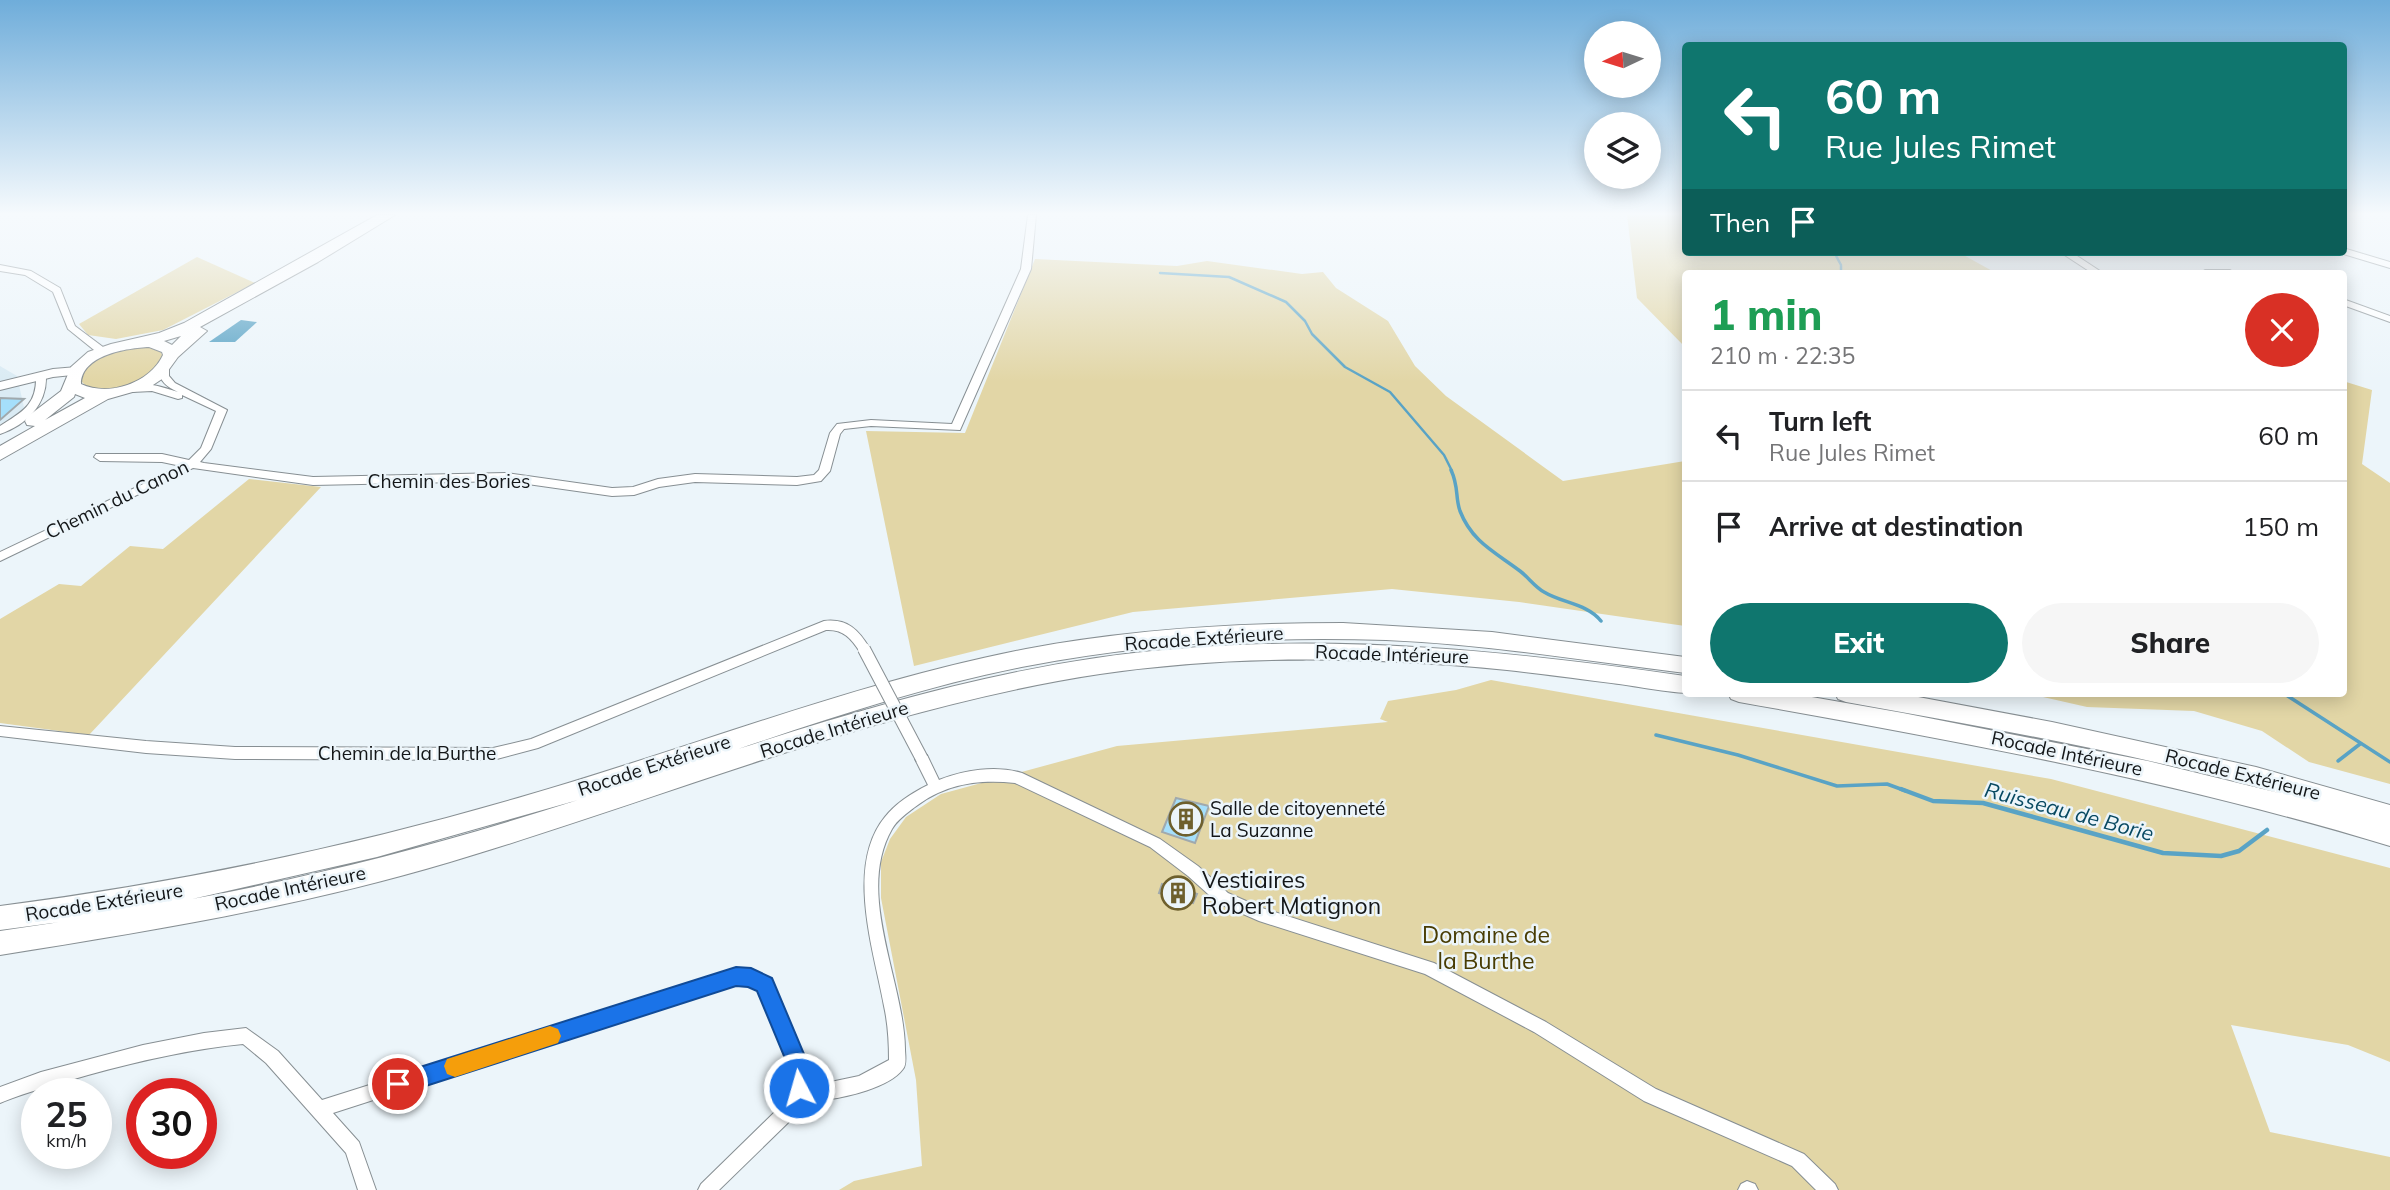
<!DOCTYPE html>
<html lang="en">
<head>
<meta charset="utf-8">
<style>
	:root { --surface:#fff; --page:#f6f6f6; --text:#202124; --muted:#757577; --line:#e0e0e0; --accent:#0f766e }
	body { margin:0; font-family:Mulish,sans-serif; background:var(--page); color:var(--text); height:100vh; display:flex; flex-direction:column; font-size:26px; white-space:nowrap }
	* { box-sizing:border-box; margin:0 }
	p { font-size:23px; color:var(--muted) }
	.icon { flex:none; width:38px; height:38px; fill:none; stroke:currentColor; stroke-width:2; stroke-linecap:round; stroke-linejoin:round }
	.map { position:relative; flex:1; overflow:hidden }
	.side { position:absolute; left:1682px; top:270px; width:665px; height:427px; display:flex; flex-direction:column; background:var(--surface); border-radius:7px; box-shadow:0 4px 18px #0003 }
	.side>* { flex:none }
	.banner { position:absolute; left:1682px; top:42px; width:665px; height:214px; border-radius:7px; box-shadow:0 4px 18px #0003; background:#0f766e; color:#fff; overflow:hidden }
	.needle { width:46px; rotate:266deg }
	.buttons { position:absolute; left:1584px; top:21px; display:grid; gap:14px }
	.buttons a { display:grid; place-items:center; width:77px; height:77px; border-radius:50%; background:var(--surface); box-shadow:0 4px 18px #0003; font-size:35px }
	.speed { position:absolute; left:21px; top:1078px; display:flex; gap:14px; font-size:35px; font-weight:700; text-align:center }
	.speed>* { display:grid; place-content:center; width:91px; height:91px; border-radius:50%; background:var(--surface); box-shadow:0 4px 18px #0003; line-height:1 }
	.speed small { font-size:18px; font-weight:400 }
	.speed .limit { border:10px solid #d22; background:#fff; color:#111 }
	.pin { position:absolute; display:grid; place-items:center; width:60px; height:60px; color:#fff; margin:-30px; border:4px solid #fff; border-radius:50%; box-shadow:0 2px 7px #0007 }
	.me { position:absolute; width:77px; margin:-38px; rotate:354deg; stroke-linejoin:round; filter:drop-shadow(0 0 5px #0008) }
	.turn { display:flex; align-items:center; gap:24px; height:147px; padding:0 28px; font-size:32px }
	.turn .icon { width:91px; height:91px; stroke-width:2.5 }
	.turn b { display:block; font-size:49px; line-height:60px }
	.then { display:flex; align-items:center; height:66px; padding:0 28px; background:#0003; gap:14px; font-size:26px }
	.round { display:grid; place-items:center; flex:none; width:74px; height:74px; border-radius:37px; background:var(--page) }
	.summary { display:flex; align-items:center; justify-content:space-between; height:119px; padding:0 28px }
	h1 { font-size:42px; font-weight:800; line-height:52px; color:#1e9e55 }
	.action { display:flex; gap:14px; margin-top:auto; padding:14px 28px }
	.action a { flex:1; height:80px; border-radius:42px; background:var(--accent); color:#fff; font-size:28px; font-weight:800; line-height:80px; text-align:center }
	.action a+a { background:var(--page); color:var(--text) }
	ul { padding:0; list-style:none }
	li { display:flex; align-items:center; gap:21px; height:91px; padding:0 28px; border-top:2px solid var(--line) }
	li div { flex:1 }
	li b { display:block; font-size:26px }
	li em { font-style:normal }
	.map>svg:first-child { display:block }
</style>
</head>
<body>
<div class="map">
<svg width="2390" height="1190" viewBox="0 0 2390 1190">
	<rect width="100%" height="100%" fill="#ecf5fa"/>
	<path fill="#daebf4" d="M0 366 17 376 25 412 0 424Z"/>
	<g fill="#e2d6a6">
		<path d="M1627 215H1685V252H1958L1996 273H1685V347L1637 298Z"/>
		<path d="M197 257 255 283 163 330 116 339 88 335 79 324Z"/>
		<path d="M1035 259 1177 266 1207 261 1302 274 1323 272 1336 288 1388 321 1415 366 1446 396 1563 481 1685 461V626L1519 602 1392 589 1133 612 914 666 866 431 965 433Z"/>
		<path d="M144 346 161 352 163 357C161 362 158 368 155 372 139 386 98 400 82 382 81 355 124 350 144 346Z"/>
		<path d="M2343 381 2372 390 2362 464 2390 483V784L2309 762 2262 731 2194 711 2087 707 2025 693H2343Z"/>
		<path d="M249 479 321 487 89 735 0 723V619L59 584 81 586 130 546 163 549Z"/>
		<path d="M1491 680 2051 779 2390 868V1062L2348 1045 2231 1025 2270 1132 2390 1157V1190H839L854 1181 922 1166 916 1080 881 898V862L890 839 906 817 941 794 1117 746 1388 722 1380 719 1388 701 1456 690Z"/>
	</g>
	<path fill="#59a3c5" d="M241 320 257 322 235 342H209Z"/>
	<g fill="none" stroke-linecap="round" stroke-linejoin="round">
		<g stroke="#59a3c5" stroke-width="2.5">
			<path d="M1834 252 1841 265V273"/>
			<path d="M1160 273 1229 277 1286 302 1305 321 1312 334 1345 367 1390 392 1444 455 1452 471"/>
		</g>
		<g stroke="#59a3c5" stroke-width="3.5">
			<path d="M1451 470C1459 487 1455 497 1460 511 1472 542 1495 552 1520 571 1528 577 1535 587 1544 592 1562 603 1588 604 1601 621"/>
			<path d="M2283 693 2390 762"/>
			<path d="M1656 735 1738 755 1837 786 1887 784 1906 791"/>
			<path d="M2338 761 2360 744"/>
		</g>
		<path stroke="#59a3c5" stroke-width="4.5" d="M1901 789 1933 801 1983 803 2163 853 2221 856 2239 851 2267 830"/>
	</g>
	<g fill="#a5dffb" stroke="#a0a9ad" stroke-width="2">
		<path d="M0 398 24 399 0 420Z"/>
		<path d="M1176 798 1209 806 1195 843 1162 832Z"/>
		<path d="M1162 884 1197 894 1193 903 1159 893Z"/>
	</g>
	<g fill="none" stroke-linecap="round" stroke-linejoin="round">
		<defs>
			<g id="minor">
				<path d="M1028 215H1036L1031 269 960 430 871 426 844 429 840 434 830 471 821 481 797 485 695 482 659 487 634 495 612 496 506 481 313 485 193 468 0 561V552L181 466 162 462 100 461 94 457 96 454H162L189 460 201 448 216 411 182 395V398L178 399 152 391 132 392 127 389C141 379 162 387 178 392 167 387 159 381 159 369L164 366 169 369V376L175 383 227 410 211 449 200 462 204 463 313 477 506 473 612 488 633 487 658 479 695 474 797 477 814 475 819 470 830 433 837 424 871 420 952 424 1021 269Z"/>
				<path d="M2343 248 2390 262V268L2340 253 2343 252Z"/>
				<path d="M2060 252H2071L2103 273H2092Z"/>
				<path d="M0 265 31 271 60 288 75 326 107 350V354H99L68 329 53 292 25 275 0 271Z"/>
				<path d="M2205 270H2230L2235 273H2200Z"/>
				<path d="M2343 299 2390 316V322L2343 305Z"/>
				<path d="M41 373 46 376C47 405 26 425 0 434V426C22 412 37 405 36 376Z"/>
				<path d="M824 621C847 618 859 630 870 649L868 652H860C851 638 843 629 826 630L538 748 493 760 235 759 146 753 0 736V726L146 741 235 747 493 748 531 739Z"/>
				<path d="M922 753 927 755 939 780C964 770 996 765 1022 773L1160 839 1198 866 1228 893 1262 908 1434 963 1546 1022 1656 1089 1804 1154 1835 1184 1838 1190H1816L1792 1166 1644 1101 1534 1032 1425 974 1259 921 1218 903 1188 876 1150 847 1015 783C978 779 945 784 915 807 907 813 897 820 892 829 855 894 904 980 905 1049 905 1055 907 1064 903 1069 889 1088 846 1097 825 1100 820 1112 810 1118 798 1113L719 1190H698L701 1184 787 1100C786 1092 789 1084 796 1080L759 990 749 984 736 983 333 1113 359 1142 376 1190H358L346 1153 266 1063 243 1044C191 1049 139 1061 88 1075 58 1084 29 1091 0 1103V1087L41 1072 143 1045 204 1033 246 1028 278 1051 322 1100 736 969 751 970 771 980 811 1078 821 1084 859 1076 889 1060C889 1042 888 1024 884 1006 874 951 845 866 885 817 896 803 912 793 928 785L915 759 917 755ZM806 1093 809 1095 807 1099 803 1097Z"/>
				<path d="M1747 1181 1755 1184 1758 1190H1738L1741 1184Z"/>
			</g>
			<path id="tertiary" d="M77 367 82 368V374L53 377 0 390V382L53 369Z"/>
			<path id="primary" d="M377 215H395L318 262 200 327 207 331 178 357 162 379 150 387 108 399 0 460V446L35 426 27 425 25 421 27 417 61 391 71 367 88 352 111 344 159 333 184 323ZM181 336 172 345 164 341ZM149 347 162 352 163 355C150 383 109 397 81 384 81 355 127 348 149 347ZM75 394 85 398 45 420 74 397Z"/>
			<g id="trunk">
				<path d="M1343 623 1492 632 1685 657V673C1585 661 1486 644 1386 640 1266 636 1145 643 1027 666 929 685 833 717 738 749 880 703 1025 661 1174 649 1346 634 1516 652 1685 676L1687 693C1665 692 1641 687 1619 684 1581 679 1544 674 1507 670 1371 657 1235 654 1100 674 876 708 666 798 450 862 303 906 151 931 0 955V931L60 922 0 930V906C179 883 355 846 528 795 694 747 856 682 1026 649 1131 629 1237 623 1343 623ZM578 800C451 841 323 875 192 899L377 857Z"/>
				<path d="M1728 693H1789L1903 713 2148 761 2279 793C2137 754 1991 728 1846 702L1838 699 1835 693H1897L2052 722 2256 767 2390 805V846C2176 781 1958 741 1739 702L1731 699Z"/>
			</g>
		</defs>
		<use href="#minor" stroke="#878f93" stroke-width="2"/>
		<use href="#tertiary" stroke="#878f93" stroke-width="2"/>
		<use href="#primary" stroke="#878f93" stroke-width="2"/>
		<use href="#trunk" stroke="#878f93" stroke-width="2"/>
		<use href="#minor" fill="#fff" fill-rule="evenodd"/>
		<use href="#tertiary" fill="#fff" fill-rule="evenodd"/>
		<use href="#primary" fill="#fff" fill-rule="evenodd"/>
		<use href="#trunk" fill="#fff" fill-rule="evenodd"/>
		<defs>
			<path id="minor-bridge" d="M864 649 922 759"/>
		</defs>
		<use href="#minor-bridge" stroke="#878f93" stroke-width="14" stroke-linecap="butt"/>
		<use href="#minor-bridge" stroke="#fff" stroke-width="12"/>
	</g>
	<linearGradient id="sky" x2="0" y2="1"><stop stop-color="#6fadda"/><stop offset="0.56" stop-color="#f6fafd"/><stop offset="1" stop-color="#f6fafd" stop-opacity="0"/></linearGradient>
	<rect width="2390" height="382" fill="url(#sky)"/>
	<path fill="#1a73e8" stroke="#114b97" stroke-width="2" d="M736 967 751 968 772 978 817 1085 814 1092 799 1099 791 1096 788 1088 794 1080 757 991 748 987 736 986 398 1095 391 1092 388 1084 391 1077 398 1074Z"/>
	<path fill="#f59e0b" d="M550 1026 558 1029 561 1036 558 1043 455 1077 447 1074 444 1066 447 1059Z"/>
	<defs>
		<symbol id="building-ring" viewBox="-11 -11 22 22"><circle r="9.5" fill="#ecf5fa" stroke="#6e602d" stroke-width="1.5"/><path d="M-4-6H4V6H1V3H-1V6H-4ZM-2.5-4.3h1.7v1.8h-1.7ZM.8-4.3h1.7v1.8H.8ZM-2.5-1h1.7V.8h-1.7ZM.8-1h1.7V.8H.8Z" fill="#6e602d"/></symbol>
	</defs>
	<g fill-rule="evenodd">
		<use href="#building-ring" x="1167" y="800" width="38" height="38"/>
		<use href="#building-ring" x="1159" y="874" width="38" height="38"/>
	</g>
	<g text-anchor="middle" stroke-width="5" stroke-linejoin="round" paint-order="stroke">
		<g font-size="19" fill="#131618" stroke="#ecf5fa">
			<text x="449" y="488">Chemin des Bories</text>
			<text transform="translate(117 499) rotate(-26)" y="7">Chemin du Canon</text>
			<text transform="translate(1204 638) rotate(-4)" y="7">Rocade Extérieure</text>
			<text transform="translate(1392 654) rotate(2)" y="7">Rocade Intérieure</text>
			<text transform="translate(834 729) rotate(-17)" y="7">Rocade Intérieure</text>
			<text x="407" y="760">Chemin de la Burthe</text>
			<text transform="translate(2067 753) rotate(12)" y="7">Rocade Intérieure</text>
			<text transform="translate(654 765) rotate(-18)" y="7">Rocade Extérieure</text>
			<text transform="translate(2243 774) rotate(14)" y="7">Rocade Extérieure</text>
			<text transform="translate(290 888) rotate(-12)" y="7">Rocade Intérieure</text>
			<text transform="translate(104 902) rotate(-9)" y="7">Rocade Extérieure</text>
		</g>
		<g font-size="19" fill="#131618" stroke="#ecf5fa" text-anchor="start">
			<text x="1210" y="815">Salle de citoyenneté<tspan x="1210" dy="22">La Suzanne</tspan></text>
		</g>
		<g font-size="21" font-style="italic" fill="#084961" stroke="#ecf5fa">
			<text transform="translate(2069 812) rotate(15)" y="7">Ruisseau de Borie</text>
		</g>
		<g font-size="23" fill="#131618" stroke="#ecf5fa" text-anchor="start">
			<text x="1202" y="888">Vestiaires<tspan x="1202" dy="26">Robert Matignon</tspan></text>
		</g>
		<g font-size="23" fill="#483c03" stroke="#ecf5fa">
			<text x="1486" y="943">Domaine de<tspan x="1486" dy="26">la Burthe</tspan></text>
		</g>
	</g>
</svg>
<div class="buttons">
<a><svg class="needle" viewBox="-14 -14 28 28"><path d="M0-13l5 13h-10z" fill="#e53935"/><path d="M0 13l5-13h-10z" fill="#757577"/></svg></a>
<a><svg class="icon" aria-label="layers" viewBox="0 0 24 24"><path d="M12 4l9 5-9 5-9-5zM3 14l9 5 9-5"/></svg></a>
</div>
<div class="speed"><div>25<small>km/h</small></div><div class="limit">30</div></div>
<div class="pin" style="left:398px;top:1084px;background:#d93025"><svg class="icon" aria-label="arrive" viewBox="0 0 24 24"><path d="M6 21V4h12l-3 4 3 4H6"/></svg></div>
<svg class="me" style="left:799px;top:1088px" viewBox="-20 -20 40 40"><circle r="17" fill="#1a73e8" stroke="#fff" stroke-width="3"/><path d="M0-11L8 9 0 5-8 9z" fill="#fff"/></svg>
<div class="banner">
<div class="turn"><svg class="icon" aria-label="left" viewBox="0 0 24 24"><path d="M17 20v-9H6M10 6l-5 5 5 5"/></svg><div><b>60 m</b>Rue Jules Rimet</div></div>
<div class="then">Then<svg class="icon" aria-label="arrive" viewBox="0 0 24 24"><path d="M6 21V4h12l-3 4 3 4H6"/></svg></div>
</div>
<section class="side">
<div class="summary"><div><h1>1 min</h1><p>210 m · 22:35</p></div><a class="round" style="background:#d93025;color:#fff"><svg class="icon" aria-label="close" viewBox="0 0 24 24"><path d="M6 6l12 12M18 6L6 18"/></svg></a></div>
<ul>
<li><svg class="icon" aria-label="left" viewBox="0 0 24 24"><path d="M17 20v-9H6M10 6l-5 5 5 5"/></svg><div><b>Turn left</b><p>Rue Jules Rimet</p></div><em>60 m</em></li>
<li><svg class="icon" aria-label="arrive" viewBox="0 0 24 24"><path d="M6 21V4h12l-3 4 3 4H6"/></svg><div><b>Arrive at destination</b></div><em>150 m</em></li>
</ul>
<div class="action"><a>Exit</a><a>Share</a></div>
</section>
</div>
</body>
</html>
